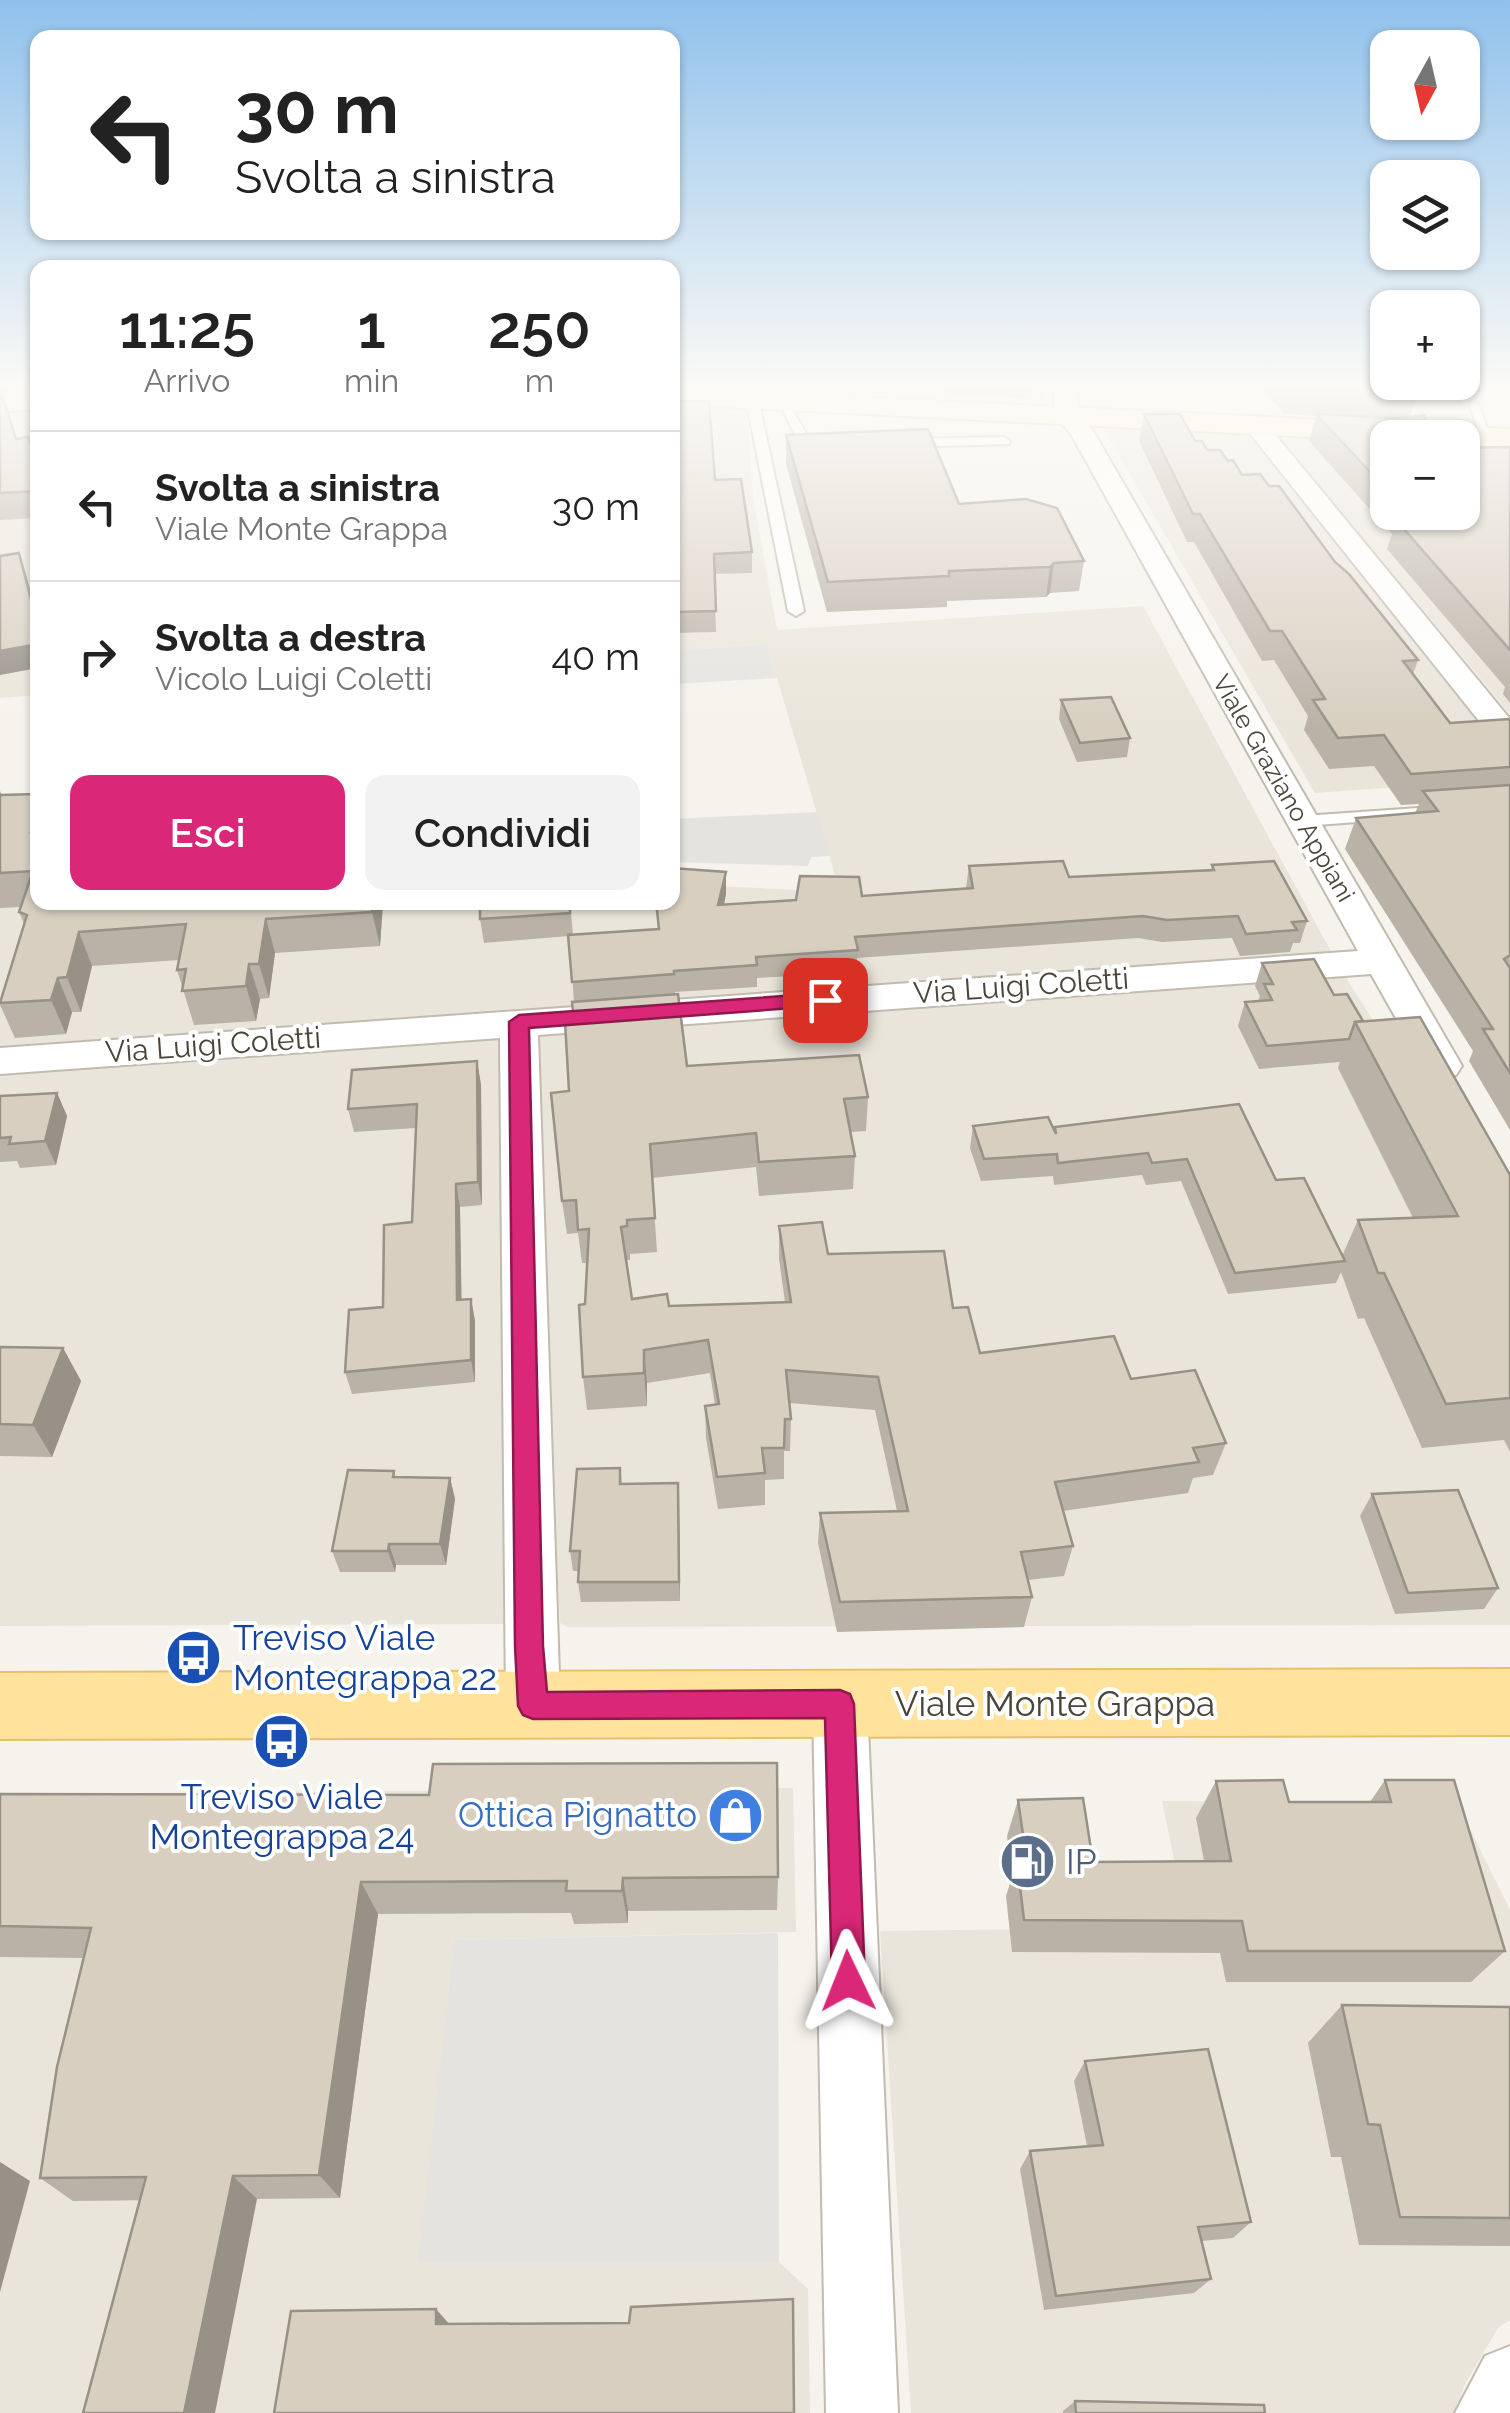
<!DOCTYPE html>
<html lang="it">
<head>
<meta charset="utf-8">
<style>
	:root { --surface:#fff; --page:#f2f2f2; --text:#222; --muted:#767676; --line:#e0e0e0; --accent:#db2777 }
	body { margin:0; font-family:Raleway,sans-serif; background:var(--page); color:var(--text); height:100vh; display:flex; flex-direction:column; font-size:38px; white-space:nowrap }
	* { box-sizing:border-box; margin:0 }
	p { font-size:32px; color:var(--muted) }
	.icon { flex:none; width:55px; height:55px; fill:none; stroke:currentColor; stroke-width:2; stroke-linecap:round; stroke-linejoin:round }
	.map { position:relative; flex:1; overflow:hidden }
	.side { position:absolute; left:30px; top:260px; width:650px; height:650px; display:flex; flex-direction:column; background:var(--surface); border-radius:20px; box-shadow:0 2px 8px #0004 }
	.side>* { flex:none }
	.top-card { position:absolute; left:30px; top:30px; width:650px; height:210px; border-radius:20px; box-shadow:0 2px 8px #0004; background:#fff; color:var(--text); overflow:hidden }
	.needle { width:65px; rotate:188deg }
	.tools { position:absolute; left:1370px; top:30px; display:grid; gap:20px }
	.tools a { display:grid; place-items:center; width:110px; height:110px; border-radius:20px; background:var(--surface); box-shadow:0 2px 8px #0004; font-size:50px }
	.pin { position:absolute; display:grid; place-items:center; width:85px; height:85px; color:#fff; margin:-42px; border-radius:20px; box-shadow:0 5px 15px #0006 }
	.me { position:absolute; width:110px; margin:-55px; rotate:358deg; stroke-linejoin:round; filter:drop-shadow(0 0 8px #0008) }
	.turn { display:flex; align-items:center; gap:35px; height:210px; padding:0 40px; font-size:45px }
	.turn .icon { width:130px; height:130px; stroke-width:2.5 }
	.turn b { display:block; font-size:70px; line-height:85px }
	.eta { display:flex; justify-content:space-evenly; align-items:center; height:170px; text-align:center }
	.eta b { font-size:60px; font-weight:600; line-height:70px }
	.action { display:flex; gap:20px; margin-top:auto; padding:20px 40px }
	.action a { flex:1; height:115px; border-radius:20px; background:var(--accent); color:#fff; font-size:40px; font-weight:600; line-height:115px; text-align:center }
	.action a+a { background:var(--page); color:var(--text) }
	ul { padding:0; list-style:none }
	li { display:flex; align-items:center; gap:30px; height:150px; padding:0 40px; border-top:2px solid var(--line) }
	li div { flex:1 }
	li b { display:block; font-size:38px }
	li em { font-style:normal }
	.map>svg:first-child { display:block }
</style>
</head>
<body>
<div class="map">
<svg width="1510" height="2413" viewBox="0 0 1510 2413">
	<rect width="100%" height="100%" fill="#f6f3ec"/>
	<g fill="#eae5da">
		<path d="M844 388H1044L1043 403 1039 405 843 394Z"/>
		<path d="M673 404 747 408 753 496 777 630 1143 606 1333 955 0 1052V906L672 902 673 884 840 892 767 644 673 651Z"/>
		<path d="M0 413H37V695L0 698Z"/>
		<path d="M1108 425 1248 433 1510 763V779L1315 793 1103 428Z"/>
		<path d="M1285 435 1387 439 1388 512H1462L1510 547V714L1279 437Z"/>
		<path d="M1343 973 1401 1064 1510 1264V1625L568 1627 560 1623 533 1034Z"/>
		<path d="M503 1034 506 1624 0 1626V1069Z"/>
		<path d="M793 1788 796 1932 454 1940 419 2262H779L808 2289 810 2413H0V1794Z"/>
		<path d="M1162 1801 1457 1803 1510 1910V2320L1498 2328 1464 2386 1456 2413H911L880 1931 1188 1927Z"/>
	</g>
	<g fill="#e5e3e0">
		<path d="M767 644 777 678 673 684V651Z"/>
		<path d="M817 812 830 856 811 857 808 866 673 862V819Z"/>
		<path d="M778 1933 779 2262H418L454 1940Z"/>
	</g>
	<g fill="none" stroke-linecap="round" stroke-linejoin="round">
		<defs>
			<g id="lane">
				<path d="M752 395 758 399 804 611 796 616 788 611 746 399Z"/>
				<path d="M777 397H785L809 438 829 440V446L799 444Z"/>
				<path d="M1469 402 1479 405 1491 440 1480 437Z"/>
				<path d="M1004 437 1010 441 1009 444 906 447 900 443 906 439Z"/>
				<path d="M1447 806 1453 807V815L1303 826 1294 821 1303 816Z"/>
			</g>
			<g id="street">
				<path d="M1053 388H1077L1079 415 1093 431 1462 1066 1456 1075 1442 1079 1428 1075 1371 974 538 1035 560 1705 552 1723 533 1731 514 1723 506 1705 500 1038 0 1074V1048L1358 951 1071 434 1055 416Z"/>
				<path d="M1256 419 1264 421 1510 719V748L1499 746 1248 431 1244 426Z"/>
				<path d="M840 1678 859 1686 867 1704 898 2413H826L813 1704 821 1686Z"/>
				<path d="M1510 2346V2413H1455L1485 2356Z"/>
			</g>
			<g id="secondary">
				<path d="M672 388 1510 429V447L1462 445V438H1388V441L672 404Z"/>
				<path d="M38 392V410L0 411V393Z"/>
			</g>
			<path id="primary" d="M1510 1669V1735L0 1739V1673Z"/>
		</defs>
		<use href="#lane" stroke="#c2bbae" stroke-width="4"/>
		<use href="#street" stroke="#c2bbae" stroke-width="4"/>
		<use href="#secondary" stroke="#d6c79b" stroke-width="4"/>
		<use href="#primary" stroke="#e6c16a" stroke-width="4"/>
		<use href="#lane" fill="#fff" fill-rule="evenodd"/>
		<use href="#street" fill="#fff" fill-rule="evenodd"/>
		<use href="#secondary" fill="#fff3cd" fill-rule="evenodd"/>
		<use href="#primary" fill="#ffe39c" fill-rule="evenodd"/>
	</g>
	<g fill="#bab2a6">
		<path d="M765 388H815V391Z"/>
		<path d="M935 388H1030L1029 398 941 394 942 389Z"/>
		<path d="M1260 388H1419L1410 416 1388 438V512H1462L1510 447V703L1503 694 1505 687 1387 549 1392 534 1309 441 1316 416 1285 414Z"/>
		<path d="M0 389 16 439 38 463V518L0 520Z"/>
		<path d="M672 401 752 552V573L714 574 716 632 672 633Z"/>
		<path d="M1144 414 1228 461 1335 562 1418 660 1413 674 1450 723 1510 719V1130L1469 1061 1473 1051 1345 849 1356 818 1415 813 1419 804 1401 805 1374 766 1329 769 1304 730 1308 716 1274 660 1262 661 1194 542H1187L1139 441Z"/>
		<path d="M786 435 959 504 1084 561 1079 591 1050 593 1046 597 947 601V607L827 612 786 464Z"/>
		<path d="M1061 700 1130 738 1127 757 1077 762 1059 719Z"/>
		<path d="M0 791 2 795 38 794V902H383L380 946 275 953 269 998 260 999 256 1021 194 1025 177 970 179 960 92 966 81 1012H72L66 1034 15 1038 0 1005V1001L24 924 19 912 21 907 0 908Z"/>
		<path d="M1212 865 1307 921 1300 943H1293L1290 952 1240 956 1232 938 1162 942 1138 938 857 958 856 972 757 978V987L675 992 687 1066 868 1097 866 1131 851 1132 855 1156 853 1189 759 1196 756 1167 652 1178 657 1252 630 1254V1260H626L632 1299 669 1306 785 1302 779 1259V1226L828 1254 953 1308 980 1353 1131 1379 1226 1443 1213 1475 1193 1478 1188 1493 1063 1511 1073 1546 1064 1576 1028 1580 1032 1597 1024 1627 837 1632 818 1543 820 1513 897 1511 875 1410 789 1403 791 1419 790 1451H784V1479L765 1480V1505L718 1509 706 1438 705 1406 715 1405 710 1373 647 1383V1406L587 1410 583 1377 587 1263H582L578 1233 567 1234 562 1201 574 1021V1002L569 936 484 943 480 919 570 902 573 935 658 929 657 910 726 894 724 905 966 888 969 866 1069 877 1211 870Z"/>
		<path d="M1262 963 1334 995 1363 1021 1510 1175V1452L1504 1440 1422 1448 1364 1318 1358 1319 1341 1272 1336 1283 1228 1294 1181 1181 1146 1185 1142 1175 1054 1185 1053 1176 981 1181 970 1148 973 1126 1054 1131 1055 1127 1276 1180 1342 1256 1358 1220 1413 1218 1338 1068 1340 1062 1259 1069 1238 1026 1245 1002 1258 1001 1260 996 1255 986Z"/>
		<path d="M477 1061 481 1085 482 1205 460 1207 461 1300 471 1299 475 1321V1382L352 1394 345 1372 383 1307 412 1222 416 1128 354 1132 348 1109Z"/>
		<path d="M57 1093 67 1116 56 1165 20 1168 17 1161 0 1162V1096Z"/>
		<path d="M0 1347 63 1348 81 1381 52 1457 0 1456Z"/>
		<path d="M620 1468 622 1484 679 1504 680 1601 581 1602 578 1582 579 1571H573L570 1551Z"/>
		<path d="M394 1471 396 1477 450 1478 455 1499 446 1565H396L395 1572H340L332 1551Z"/>
		<path d="M1372 1494 1498 1588 1484 1609 1395 1614 1360 1516Z"/>
		<path d="M1385 1780 1505 1951 1471 1982H1226L1220 1953 1012 1952 1006 1896 1012 1877 1007 1836 1018 1800 1093 1862 1204 1861 1196 1818 1216 1781 1289 1802H1370Z"/>
		<path d="M0 1794 778 1877 777 1910 628 1911V1923L574 1924 571 1913 378 1914 340 2198 73 2201 40 2178 83 1958 0 1957Z"/>
		<path d="M1342 2005 1510 2007V2246L1359 2245 1341 2157H1331L1308 2043Z"/>
		<path d="M1085 2061 1251 2222 1233 2238 1202 2241 1211 2279 1194 2293 1044 2310 1020 2169 1030 2151 1087 2146 1074 2081Z"/>
		<path d="M1075 2401 1265 2413H1063V2411Z"/>
	</g>
	<g fill="#979187">
		<path d="M19 553 26 574 38 619V627Z"/>
		<path d="M1054 563 1050 593 1046 597 1050 567Z"/>
		<path d="M38 644V668L0 675V651Z"/>
		<path d="M38 809V848L31 832Z"/>
		<path d="M726 872V894L719 927 718 905Z"/>
		<path d="M373 902H383L380 946 372 912Z"/>
		<path d="M266 919 275 953 269 998 259 964Z"/>
		<path d="M79 932 92 966 81 1012 67 977Z"/>
		<path d="M249 964 260 999 256 1021 246 986Z"/>
		<path d="M58 978 72 1012 66 1034 51 1000Z"/>
		<path d="M477 1061 481 1085 482 1205 478 1182Z"/>
		<path d="M57 1093 67 1116 56 1165 45 1141Z"/>
		<path d="M456 1184 460 1207 462 1323 457 1300Z"/>
		<path d="M471 1299 475 1321V1382L471 1360Z"/>
		<path d="M63 1348 81 1381 52 1457 33 1425Z"/>
		<path d="M644 1350 647 1383V1406L644 1373Z"/>
		<path d="M450 1478 455 1499 446 1565 440 1544Z"/>
		<path d="M678 1483 679 1504 680 1601 679 1582Z"/>
		<path d="M389 1544 396 1565 395 1572 388 1551Z"/>
		<path d="M623 1878 628 1911V1923L622 1891Z"/>
		<path d="M361 1882 378 1914 340 2198 319 2175Z"/>
		<path d="M0 2162 30 2181 0 2292Z"/>
		<path d="M233 2176 257 2199 215 2413H184Z"/>
		<path d="M436 2309 451 2326 436 2324Z"/>
	</g>
	<g fill="#d8cfc1" stroke="#979187" stroke-width="2.5">
		<path d="M0 389 16 439 28 437 38 463V491L0 493Z"/>
		<path d="M672 401H709L715 480 741 479 752 552 714 554 716 611 672 612Z"/>
		<path d="M1144 414H1180L1195 441H1202L1207 450H1220L1228 461 1233 460 1242 475 1260 474 1269 486H1279L1335 562 1349 574 1418 660 1403 661 1450 723 1510 719V767L1411 774 1384 735 1338 738 1313 700 1325 699 1282 631H1270L1200 514H1193Z"/>
		<path d="M1316 414 1396 418 1424 415 1432 438H1388V491Z"/>
		<path d="M928 429 959 504 1026 499 1057 508 1084 561 1054 563 1050 567 949 571V576L828 582 786 435Z"/>
		<path d="M1510 447V650L1396 520 1413 519 1407 512H1462V448Z"/>
		<path d="M19 553 38 627V644L0 651V556Z"/>
		<path d="M1111 697 1130 738 1080 743 1061 700Z"/>
		<path d="M1510 785V955L1504 959 1510 968V1073L1483 1029H1493L1356 818 1438 811 1423 791Z"/>
		<path d="M38 794V809L31 832H38V902H373L372 912 266 919 259 964H249L246 986 182 991 186 969 177 970 186 924 79 932 67 977 58 978 51 1000 0 1003 27 915 19 912 33 871 0 873V795Z"/>
		<path d="M1063 861 1069 877 1214 870 1212 865 1274 861 1307 921 1292 922 1297 930 1246 934 1238 916 1167 920 1143 916 855 937 858 950 756 957 757 965 674 971V974L572 982 568 935 659 929 657 910 659 902H672V868L726 872 718 905 796 900 800 876 859 877 862 896 973 888 969 866Z"/>
		<path d="M480 902H570V913L480 919Z"/>
		<path d="M1314 959 1334 995 1347 994 1363 1021 1355 1022 1349 1039 1267 1046 1245 1002 1272 1000 1264 984H1273L1262 963Z"/>
		<path d="M678 994 687 1066 859 1055 868 1097 844 1099 855 1156 759 1162 756 1133 650 1144 655 1218 627 1220V1226L621 1227 632 1299 667 1294 669 1306 791 1302 779 1226 822 1222 828 1254 944 1251 953 1308 968 1307 980 1353 1114 1336 1131 1379 1195 1370 1226 1443 1193 1448 1199 1462 1055 1482 1073 1546 1021 1552 1032 1597 840 1602 820 1513 908 1511 878 1377 786 1370 791 1419H785L784 1448H762L765 1473 717 1477 705 1406 719 1404 708 1340 644 1350V1373L583 1377 579 1305 585 1304 589 1229 578 1230 576 1200 562 1201 551 1093 569 1091 565 1022 574 1021 572 1002Z"/>
		<path d="M1420 1017 1510 1175V1398L1446 1404 1384 1273H1378L1358 1220 1458 1216 1355 1022Z"/>
		<path d="M477 1061 478 1182 456 1184 457 1300 471 1299V1360L345 1372 349 1310 383 1307 384 1225 412 1222 417 1104 348 1109 352 1070Z"/>
		<path d="M57 1093 45 1141 9 1144 11 1137 0 1138V1096Z"/>
		<path d="M1239 1104 1276 1180 1304 1178 1345 1261 1235 1273 1187 1159 1152 1163 1148 1153 1058 1163 1057 1154 984 1159 973 1126 1048 1117 1056 1134 1055 1127Z"/>
		<path d="M0 1347 63 1348 33 1425 0 1424Z"/>
		<path d="M620 1468V1484L678 1483 679 1582H578L580 1551H570L577 1469Z"/>
		<path d="M348 1470 394 1471 393 1477 450 1478 440 1544H389L388 1551H332Z"/>
		<path d="M1458 1490 1498 1588 1408 1593 1372 1494Z"/>
		<path d="M777 1763 778 1877 623 1878 622 1891H566L567 1881 361 1882 319 2175 233 2176 184 2413H83L146 2177 40 2178 57 2067 91 1928 0 1926V1794L429 1795 433 1764Z"/>
		<path d="M1283 1780 1289 1802H1391L1385 1780H1454L1505 1951H1248L1242 1921 1024 1920 1017 1862H1027L1018 1800 1083 1798 1093 1862 1231 1861 1216 1781Z"/>
		<path d="M1342 2005 1510 2007V2218L1400 2217 1380 2125 1368 2124Z"/>
		<path d="M1208 2049 1251 2222 1198 2227 1211 2279 1056 2296 1030 2151 1103 2145 1085 2061Z"/>
		<path d="M793 2299 794 2413H274L291 2311 436 2309V2324L629 2323 631 2307Z"/>
		<path d="M1075 2401 1264 2405 1265 2413H1076Z"/>
	</g>
	<linearGradient id="sky" x2="0" y2="1"><stop stop-color="#8fc1ec"/><stop offset="0.53" stop-color="#fbfaf6"/><stop offset="1" stop-color="#fbfaf6" stop-opacity="0"/></linearGradient>
	<rect width="1510" height="726" fill="url(#sky)"/>
	<path fill="#db2777" stroke="#8e194d" stroke-width="2.5" d="M825 993 832 995V1005L529 1028 543 1646 547 1692 840 1690 850 1694 854 1704 865 1981 860 1992 848 1997 837 1992 832 1981 825 1718 533 1719 523 1715 518 1706 515 1646 509 1022 519 1015Z"/>
	<defs>
		<symbol id="bus-disc" viewBox="-11 -11 22 22"><circle r="9.5" fill="#1a4fb4" stroke="#fff"/><path d="M-5-6H5V4H4V6H2V4H-2V6H-4V4H-5ZM-3.5-4V0h7V-4ZM-3.5 1.2v1.5H-2V1.2ZM2 1.2v1.5H3.5V1.2Z" fill="#fff"/></symbol>
		<symbol id="shop-disc" viewBox="-11 -11 22 22"><circle r="9.5" fill="#3f7fe0" stroke="#fff"/><path d="M-5-2.5h2.3a2.7 3.5 0 0 1 5.4 0H5L5.5 6h-11ZM-1.5-2.5h3a1.5 2.3 0 0 0-3 0Z" fill="#fff"/></symbol>
		<symbol id="fuel-disc" viewBox="-11 -11 22 22"><circle r="9.5" fill="#5c6f8a" stroke="#fff"/><path d="M-5.5-6h7V0h2V4h1.3V-2.5L3-4.5l.8-.8L6-3V5H2.5V1h-1V6h-7ZM-4.2-4.7v3.2H.2V-4.7Z" fill="#fff"/></symbol>
	</defs>
	<g fill-rule="evenodd">
		<use href="#bus-disc" x="162" y="1626" width="63" height="63"/>
		<use href="#bus-disc" x="250" y="1710" width="63" height="63"/>
		<use href="#shop-disc" x="704" y="1784" width="63" height="63"/>
		<use href="#fuel-disc" x="996" y="1830" width="63" height="63"/>
	</g>
	<g text-anchor="middle" stroke-width="8" stroke-linejoin="round" paint-order="stroke">
		<g font-size="25" fill="#4b4439" stroke="#fff">
			<text transform="translate(1284 788) rotate(60)" y="9">Viale Graziano Appiani</text>
		</g>
		<g font-size="30" fill="#4b4439" stroke="#fff">
			<text transform="translate(1021 986) rotate(-4)" y="10">Via Luigi Coletti</text>
			<text transform="translate(213 1045) rotate(-4)" y="10">Via Luigi Coletti</text>
		</g>
		<g font-size="35" fill="#164399" stroke="#fff" text-anchor="start">
			<text x="233" y="1650">Treviso Viale<tspan x="233" dy="40">Montegrappa 22</tspan></text>
			<text x="282" y="1809" text-anchor="middle">Treviso Viale<tspan x="282" dy="40">Montegrappa 24</tspan></text>
		</g>
		<g font-size="35" fill="#4b4439" stroke="#fff">
			<text x="1055" y="1716">Viale Monte Grappa</text>
		</g>
		<g font-size="35" fill="#366cbe" stroke="#fff" text-anchor="end">
			<text x="697" y="1827">Ottica Pignatto</text>
		</g>
		<g font-size="35" fill="#4e5e75" stroke="#fff" text-anchor="start">
			<text x="1066" y="1874">IP</text>
		</g>
	</g>
</svg>
<div class="tools">
<a><svg class="needle" viewBox="-14 -14 28 28"><path d="M0-13l5 13h-10z" fill="#e53935"/><path d="M0 13l5-13h-10z" fill="#767676"/></svg></a>
<a><svg class="icon" aria-label="layers" viewBox="0 0 24 24"><path d="M12 4l9 5-9 5-9-5zM3 14l9 5 9-5"/></svg></a>
<a>+</a>
<a>−</a>
</div>
<div class="pin" style="left:825px;top:1000px;background:#d93025"><svg class="icon" aria-label="arrive" viewBox="0 0 24 24"><path d="M6 21V4h12l-3 4 3 4H6"/></svg></div>
<svg class="me" style="left:848px;top:1981px" viewBox="-20 -20 40 40"><path d="M0-17L14 15 0 8-14 15z" fill="#db2777" stroke="#fff" stroke-width="4"/></svg>
<div class="top-card">
<div class="turn"><svg class="icon" aria-label="left" viewBox="0 0 24 24"><path d="M17 20v-9H6M10 6l-5 5 5 5"/></svg><div><b>30 m</b>Svolta a sinistra</div></div>
</div>
<section class="side">
<div class="eta">
<div><b>11:25</b><p>Arrivo</p></div>
<div><b>1</b><p>min</p></div>
<div><b>250</b><p>m</p></div>
</div>
<ul>
<li><svg class="icon" aria-label="left" viewBox="0 0 24 24"><path d="M17 20v-9H6M10 6l-5 5 5 5"/></svg><div><b>Svolta a sinistra</b><p>Viale Monte Grappa</p></div><em>30 m</em></li>
<li><svg class="icon" aria-label="right" viewBox="0 0 24 24"><path d="M7 20v-9h11M14 6l5 5-5 5"/></svg><div><b>Svolta a destra</b><p>Vicolo Luigi Coletti</p></div><em>40 m</em></li>
</ul>
<div class="action"><a>Esci</a><a>Condividi</a></div>
</section>
</div>
</body>
</html>
